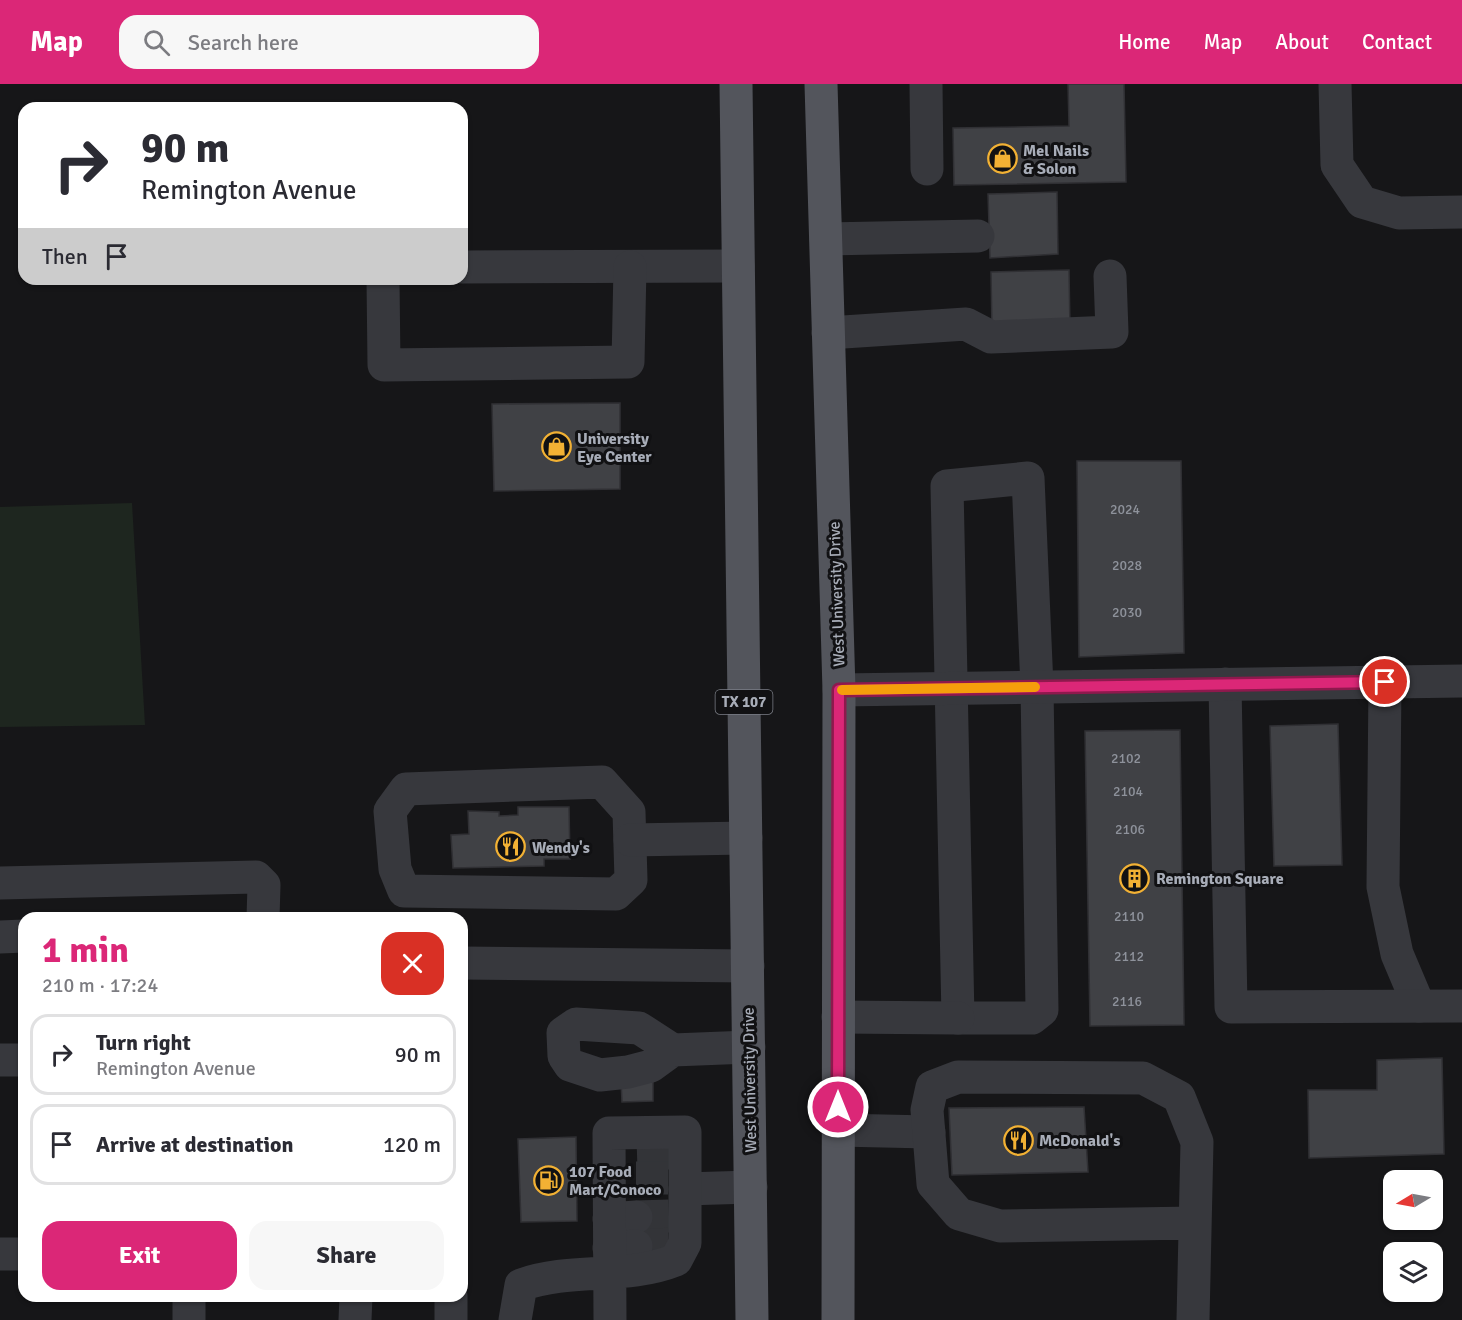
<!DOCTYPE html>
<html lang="en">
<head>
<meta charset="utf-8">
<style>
	:root { --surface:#fff; --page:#f7f7f7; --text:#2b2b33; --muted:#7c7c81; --line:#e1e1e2; --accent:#db2777 }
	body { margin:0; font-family:Signika,sans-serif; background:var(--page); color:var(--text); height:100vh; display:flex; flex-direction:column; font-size:22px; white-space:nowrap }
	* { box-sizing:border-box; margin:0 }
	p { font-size:20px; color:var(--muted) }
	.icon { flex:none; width:33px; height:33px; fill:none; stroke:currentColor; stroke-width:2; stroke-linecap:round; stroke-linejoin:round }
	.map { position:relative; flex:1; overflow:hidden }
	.drawer { position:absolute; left:18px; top:828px; width:450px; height:390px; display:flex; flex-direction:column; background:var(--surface); border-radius:18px; box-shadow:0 2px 4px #0004 }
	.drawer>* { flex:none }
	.guide { position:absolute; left:18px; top:18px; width:450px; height:183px; border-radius:18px; box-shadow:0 2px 4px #0004; background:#fff; color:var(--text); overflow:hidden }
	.needle { width:39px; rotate:260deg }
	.tools { position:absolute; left:1383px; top:1086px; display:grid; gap:12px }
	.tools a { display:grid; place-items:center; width:60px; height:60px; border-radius:12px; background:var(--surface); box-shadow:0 2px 4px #0004; font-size:30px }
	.pin { position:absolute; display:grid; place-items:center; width:51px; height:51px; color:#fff; margin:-26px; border:3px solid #fff; border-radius:50%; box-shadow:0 2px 6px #0007 }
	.me { position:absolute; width:66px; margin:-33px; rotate:0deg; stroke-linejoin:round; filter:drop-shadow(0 0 4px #0008) }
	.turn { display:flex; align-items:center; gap:21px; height:126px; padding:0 24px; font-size:27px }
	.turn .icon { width:78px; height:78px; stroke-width:2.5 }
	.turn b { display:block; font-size:42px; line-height:51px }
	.then { display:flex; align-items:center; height:57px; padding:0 24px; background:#0003; gap:12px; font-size:22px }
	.round { display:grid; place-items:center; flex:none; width:63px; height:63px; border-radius:18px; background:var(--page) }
	.overview { display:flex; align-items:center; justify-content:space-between; height:102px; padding:0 24px }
	h1 { font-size:36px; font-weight:700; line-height:45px; color:var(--accent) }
	.cta { display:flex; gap:12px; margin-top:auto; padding:12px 24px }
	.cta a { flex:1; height:69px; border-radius:18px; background:var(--accent); color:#fff; font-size:24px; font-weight:700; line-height:69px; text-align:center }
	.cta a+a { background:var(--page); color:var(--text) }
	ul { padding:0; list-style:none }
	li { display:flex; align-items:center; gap:18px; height:81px; margin:0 12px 9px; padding:0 12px; border:3px solid var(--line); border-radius:18px }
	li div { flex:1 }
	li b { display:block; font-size:22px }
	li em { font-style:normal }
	header { display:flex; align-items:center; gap:36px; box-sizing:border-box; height:84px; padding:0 30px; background:var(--accent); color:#fff }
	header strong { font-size:28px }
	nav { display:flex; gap:33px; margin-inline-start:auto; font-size:21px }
	.search { width:420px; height:54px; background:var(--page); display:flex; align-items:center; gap:15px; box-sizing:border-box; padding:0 21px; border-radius:18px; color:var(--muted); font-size:22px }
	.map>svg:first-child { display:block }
</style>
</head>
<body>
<header>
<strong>Map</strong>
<div class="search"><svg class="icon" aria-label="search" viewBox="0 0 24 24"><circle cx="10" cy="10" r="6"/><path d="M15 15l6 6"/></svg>Search here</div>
<nav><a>Home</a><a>Map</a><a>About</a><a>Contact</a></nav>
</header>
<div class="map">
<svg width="1462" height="1236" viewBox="0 0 1462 1236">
	<rect width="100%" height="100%" fill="#161618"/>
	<path fill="#1e261f" d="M132 419 145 641 0 643V423Z"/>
	<g fill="#404145" stroke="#303034" stroke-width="1.5">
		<path d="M1068 0H1124L1126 98 954 101 953 44 1069 42Z"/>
		<path d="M1057 108 1058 170 990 174 988 110Z"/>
		<path d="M1069 186 1070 245 992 247 991 188Z"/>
		<path d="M620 319V405L494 407 492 320Z"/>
		<path d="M1077 377H1181L1184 569 1079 573Z"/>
		<path d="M1338 640 1342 781 1274 782 1270 642Z"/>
		<path d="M1180 646 1184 941 1090 942 1085 647Z"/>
		<path d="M518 723H569L570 775H544V782L453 784 451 751 469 750 468 727 499 728V732L518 731Z"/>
		<path d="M1442 974 1444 1070 1309 1074 1308 1006H1377V976Z"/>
		<path d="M653 996V1017L622 1018 621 997Z"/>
		<path d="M1084 1023 1088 1088 952 1091 949 1024Z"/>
		<path d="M576 1053 577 1137 521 1138 518 1055Z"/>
	</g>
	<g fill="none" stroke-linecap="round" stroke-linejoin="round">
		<g stroke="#333438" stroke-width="33" stroke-dasharray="33 16" stroke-linecap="butt">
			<path d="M637 1070 670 1069"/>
			<path d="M636 1094H668"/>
			<path d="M636 1133 669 1132"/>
			<path d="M636 1162 672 1160"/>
		</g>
		<g stroke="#37383d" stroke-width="33">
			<path d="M926 0 927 85"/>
			<path d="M1335 0 1337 81 1362 118 1399 129 1462 128"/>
			<path d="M826 155 978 152"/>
			<path d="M462 183 738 182"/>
			<path d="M383 195 384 281 628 278 630 183"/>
			<path d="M828 249 966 240 991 253 1112 248 1110 192"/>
			<path d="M1028 394 1037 603 1042 926 1032 934H958L947 402Z"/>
			<path d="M1385 599 1383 803 1397 870 1419 922"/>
			<path d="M1225 600 1231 923 1462 922"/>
			<path d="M839 606 1462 597"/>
			<path d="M602 698 629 728 631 796 616 810 404 807 395 785 390 727 406 705Z"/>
			<path d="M630 756 746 754"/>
			<path d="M0 799 256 793 264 801 263 834"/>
			<path d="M0 853 24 852"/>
			<path d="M462 879 748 882"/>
			<path d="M838 933 958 934"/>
			<path d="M673 966 639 944 576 940 563 949 564 972 570 981 600 991 628 988 651 982 673 966 749 963"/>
			<path d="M0 976H24"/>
			<path d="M838 1046 929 1048"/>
			<path d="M685 1105 751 1103"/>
			<path d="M609 1135 636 1133"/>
			<path d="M609 1164 636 1162"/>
			<path d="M0 1170H24"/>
			<path d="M451 1212V1236"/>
			<path d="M189 1236V1212"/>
			<path d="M355 1236 356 1212"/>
			<path d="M515 1236 521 1201C572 1183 626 1196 676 1176L685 1159V1048L609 1049 610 1236"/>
			<path d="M1193 1236 1197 1058 1179 1013 1143 994 958 993 932 1003 927 1026 933 1100 959 1130 1000 1142 1195 1139"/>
		</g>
		<g stroke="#53555c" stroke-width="33">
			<path d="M736 0 752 1236"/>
			<path d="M821 0 839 606 838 1236"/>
		</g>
	</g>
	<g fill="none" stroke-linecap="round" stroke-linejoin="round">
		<defs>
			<path id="route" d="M838 1023 839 606 1385 598"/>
		</defs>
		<use href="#route" stroke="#8e194d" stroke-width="15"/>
		<use href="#route" stroke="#db2777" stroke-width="10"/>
		<path stroke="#f59e0b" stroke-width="10" d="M842 606 1035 603"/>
	</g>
	<defs>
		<symbol id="shop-ring" viewBox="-11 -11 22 22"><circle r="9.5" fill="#111113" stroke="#f2b134" stroke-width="1.5"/><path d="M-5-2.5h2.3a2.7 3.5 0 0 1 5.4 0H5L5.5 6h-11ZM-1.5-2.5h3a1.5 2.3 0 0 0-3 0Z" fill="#f2b134"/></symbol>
		<symbol id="restaurant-ring" viewBox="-11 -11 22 22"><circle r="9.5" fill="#111113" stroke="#f2b134" stroke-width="1.5"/><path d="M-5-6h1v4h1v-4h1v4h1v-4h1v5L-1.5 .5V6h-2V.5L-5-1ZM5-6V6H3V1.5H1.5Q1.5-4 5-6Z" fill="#f2b134"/></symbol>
		<symbol id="building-ring" viewBox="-11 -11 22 22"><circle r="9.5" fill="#111113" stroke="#f2b134" stroke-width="1.5"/><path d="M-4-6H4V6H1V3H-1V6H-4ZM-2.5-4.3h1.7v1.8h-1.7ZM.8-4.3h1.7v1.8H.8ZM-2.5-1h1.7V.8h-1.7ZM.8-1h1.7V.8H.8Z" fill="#f2b134"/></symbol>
		<symbol id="fuel-ring" viewBox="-11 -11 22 22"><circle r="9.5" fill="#111113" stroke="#f2b134" stroke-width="1.5"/><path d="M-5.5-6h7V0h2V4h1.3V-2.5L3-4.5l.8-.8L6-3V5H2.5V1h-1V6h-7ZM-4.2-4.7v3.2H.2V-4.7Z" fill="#f2b134"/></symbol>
	</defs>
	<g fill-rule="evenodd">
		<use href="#shop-ring" x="986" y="58" width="33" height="33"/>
		<use href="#shop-ring" x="540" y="346" width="33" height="33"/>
		<use href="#restaurant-ring" x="494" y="746" width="33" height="33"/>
		<use href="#building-ring" x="1118" y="778" width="33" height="33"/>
		<use href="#restaurant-ring" x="1002" y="1040" width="33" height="33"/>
		<use href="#fuel-ring" x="532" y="1080" width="33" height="33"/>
	</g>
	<g text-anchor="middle" stroke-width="6" stroke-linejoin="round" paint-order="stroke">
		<g font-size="14" fill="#8e929b">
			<text x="1125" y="430">2024</text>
			<text x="1127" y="486">2028</text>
			<text x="1127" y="533">2030</text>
			<text x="1126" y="679">2102</text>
			<text x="1128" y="712">2104</text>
			<text x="1130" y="750">2106</text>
			<text x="1129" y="837">2110</text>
			<text x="1129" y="877">2112</text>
			<text x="1127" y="922">2116</text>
		</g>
		<rect fill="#111113" stroke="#7b7e86" stroke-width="1.5" x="715.5" y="606" width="57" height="24" rx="4.5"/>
		<g font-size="15" font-weight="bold" fill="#a8adb8">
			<text x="744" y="623">TX 107</text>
		</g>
		<g font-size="16" font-weight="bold" fill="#a8adb8" stroke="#111113" text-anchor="start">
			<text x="1023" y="72">Mel Nails<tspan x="1023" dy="18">&amp; Solon</tspan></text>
			<text x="577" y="360">University<tspan x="577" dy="18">Eye Center</tspan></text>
			<text x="532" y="769">Wendy's</text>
			<text x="1156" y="800">Remington Square</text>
			<text x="1039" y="1062">McDonald's</text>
			<text x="569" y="1093">107 Food<tspan x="569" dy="18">Mart/Conoco</tspan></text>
		</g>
		<g font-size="16" fill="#a8adb8" stroke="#111113">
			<text transform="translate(836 510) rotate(-92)" y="6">West University Drive</text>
			<text transform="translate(749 996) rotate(-91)" y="6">West University Drive</text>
		</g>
	</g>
</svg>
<div class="tools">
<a><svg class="needle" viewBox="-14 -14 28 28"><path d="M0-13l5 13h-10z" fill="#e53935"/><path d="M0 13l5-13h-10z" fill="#7c7c81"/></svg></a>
<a><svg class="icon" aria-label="layers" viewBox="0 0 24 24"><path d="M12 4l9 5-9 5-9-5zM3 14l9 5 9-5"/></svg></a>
</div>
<div class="pin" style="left:1385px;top:598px;background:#d93025"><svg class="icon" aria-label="arrive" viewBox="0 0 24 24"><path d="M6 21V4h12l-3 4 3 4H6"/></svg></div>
<svg class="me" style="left:838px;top:1023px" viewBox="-20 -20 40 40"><circle r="17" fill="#db2777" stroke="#fff" stroke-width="3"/><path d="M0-11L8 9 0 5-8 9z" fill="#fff"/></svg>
<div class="guide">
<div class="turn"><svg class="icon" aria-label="right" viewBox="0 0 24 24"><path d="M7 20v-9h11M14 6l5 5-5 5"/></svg><div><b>90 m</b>Remington Avenue</div></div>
<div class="then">Then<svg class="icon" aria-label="arrive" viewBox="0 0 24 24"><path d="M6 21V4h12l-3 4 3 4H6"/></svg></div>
</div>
<section class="drawer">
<div class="overview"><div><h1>1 min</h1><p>210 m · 17:24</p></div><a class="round" style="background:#d93025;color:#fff"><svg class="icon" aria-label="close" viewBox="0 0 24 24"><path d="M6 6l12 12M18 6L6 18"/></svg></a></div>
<ul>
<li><svg class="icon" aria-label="right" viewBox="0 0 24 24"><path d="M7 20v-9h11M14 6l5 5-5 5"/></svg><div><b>Turn right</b><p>Remington Avenue</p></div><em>90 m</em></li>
<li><svg class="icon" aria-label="arrive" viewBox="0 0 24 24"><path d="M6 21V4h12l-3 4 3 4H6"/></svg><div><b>Arrive at destination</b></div><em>120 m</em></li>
</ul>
<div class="cta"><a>Exit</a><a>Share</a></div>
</section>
</div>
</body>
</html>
